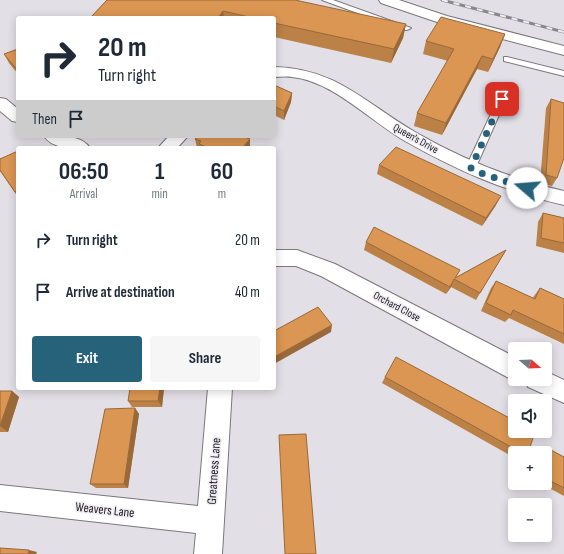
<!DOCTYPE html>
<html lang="en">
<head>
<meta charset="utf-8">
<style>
	:root { --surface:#fff; --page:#f6f6f7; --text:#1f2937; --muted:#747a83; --accent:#26637a }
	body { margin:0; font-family:"Sofia Sans Condensed",sans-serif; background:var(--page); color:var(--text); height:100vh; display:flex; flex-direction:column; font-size:15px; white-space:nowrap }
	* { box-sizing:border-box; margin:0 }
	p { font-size:13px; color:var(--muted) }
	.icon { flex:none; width:22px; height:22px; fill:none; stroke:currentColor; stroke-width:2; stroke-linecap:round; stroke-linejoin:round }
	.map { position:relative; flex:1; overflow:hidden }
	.panel { position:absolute; left:16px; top:146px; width:260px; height:244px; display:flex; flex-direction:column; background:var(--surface); border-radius:4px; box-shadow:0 2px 10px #0003 }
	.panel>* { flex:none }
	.top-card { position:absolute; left:16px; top:16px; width:260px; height:122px; border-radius:4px; box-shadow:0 2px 10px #0003; background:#fff; color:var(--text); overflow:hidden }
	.needle { width:26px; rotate:109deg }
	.controls { position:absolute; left:508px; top:342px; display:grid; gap:8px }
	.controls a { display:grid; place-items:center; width:44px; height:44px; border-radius:4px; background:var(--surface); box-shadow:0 2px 10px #0003; font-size:20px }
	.pin { position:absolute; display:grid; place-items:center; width:34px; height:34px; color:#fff; margin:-17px; border-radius:8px; box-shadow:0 2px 6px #0006 }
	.me { position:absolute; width:44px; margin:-22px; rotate:288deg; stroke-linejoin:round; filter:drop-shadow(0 0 3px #0008) }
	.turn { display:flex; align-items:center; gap:14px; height:84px; padding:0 16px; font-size:18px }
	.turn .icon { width:52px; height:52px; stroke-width:2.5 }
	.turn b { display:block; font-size:28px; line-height:34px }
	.then { display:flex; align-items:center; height:38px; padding:0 16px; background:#0003; gap:8px; font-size:15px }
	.eta { display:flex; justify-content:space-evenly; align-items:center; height:68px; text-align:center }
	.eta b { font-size:24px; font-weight:700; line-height:28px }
	.cta { display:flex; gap:8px; margin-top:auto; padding:8px 16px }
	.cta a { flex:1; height:46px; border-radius:4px; background:var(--accent); color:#fff; font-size:16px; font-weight:700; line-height:46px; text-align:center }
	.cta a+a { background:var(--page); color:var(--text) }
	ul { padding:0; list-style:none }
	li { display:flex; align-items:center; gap:12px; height:52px; padding:0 16px }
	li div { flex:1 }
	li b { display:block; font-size:15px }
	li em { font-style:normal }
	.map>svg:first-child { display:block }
</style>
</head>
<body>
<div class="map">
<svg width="564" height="554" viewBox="0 0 564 554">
	<rect width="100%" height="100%" fill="#e2dfe6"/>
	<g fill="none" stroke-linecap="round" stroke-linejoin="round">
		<defs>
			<g id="service">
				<path d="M322 0H333L411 28 407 30H404Z"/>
				<path d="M504 57H507L564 71V76L504 61Z"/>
				<path d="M502 96 506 99 476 167 474 169H468L466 167 498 99Z"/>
			</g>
			<g id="minor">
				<path d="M379 0H399L447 16 564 46V55L437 22 381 3Z"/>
				<path d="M274 67C336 68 365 103 415 132 462 159 511 179 564 191V205C504 191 458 171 405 141 370 121 333 81 292 77 286 76 280 77 274 77Z"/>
				<path d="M0 98 6 99 18 109V122L12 121 0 111Z"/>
				<path d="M44 136C59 136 81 134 90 148 75 148 53 150 44 136Z"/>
				<path d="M169 136H188L177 148H158Z"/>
				<path d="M274 250H297L335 264 515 357V379H517L515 380 507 377 321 276 296 266H274Z"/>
				<path d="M545 371 564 380V403L528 387 524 379H545Z"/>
				<path d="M208 388H232L222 554H194L196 533 0 511V485L198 506Z"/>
			</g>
		</defs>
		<use href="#service" stroke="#7a777d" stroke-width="2"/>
		<use href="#minor" stroke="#7a777d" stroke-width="2"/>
		<use href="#service" fill="#fff" fill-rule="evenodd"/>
		<use href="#minor" fill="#fff" fill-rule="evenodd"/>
		<defs>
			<path id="rail" d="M442 0 564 32"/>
		</defs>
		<use href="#rail" stroke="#89878b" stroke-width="3"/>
		<use href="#rail" stroke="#efedf3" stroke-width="2" stroke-dasharray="6" stroke-linecap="butt"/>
	</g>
	<g fill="#bb8147">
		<path d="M107 0 406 24 403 38 391 63 274 37V18H90Z"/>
		<path d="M505 34 500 47 488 72 477 69 442 135 414 126 417 113 448 61 423 54 426 41Z"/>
		<path d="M18 49V74L9 63 4 54Z"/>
		<path d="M274 85 292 93 291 102 284 120 274 115Z"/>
		<path d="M551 99 557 178 552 186 540 183 546 108Z"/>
		<path d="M195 139H250V148H197Z"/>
		<path d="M18 151V197L0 171V158L1 159Z"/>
		<path d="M379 165 496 205 482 226 377 174Z"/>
		<path d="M543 213 564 218V253L536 246 538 222Z"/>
		<path d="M366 242 457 277 506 250 476 300 451 287 446 294 364 250Z"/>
		<path d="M496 281 533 298 534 296 540 288 564 299V344L509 318 505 322 481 311 491 288Z"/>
		<path d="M385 377 528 453H515V458L382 383Z"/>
		<path d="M164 388 162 407H132L128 401Z"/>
		<path d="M0 391H12L19 397 8 432H0Z"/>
		<path d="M135 408 139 414 128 488H96L90 484Z"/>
		<path d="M549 449 564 457V496L540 483H545V453H543Z"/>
	</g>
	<g fill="#996939">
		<path d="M223 11 224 18H218Z"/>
		<path d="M406 24 403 38 391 63 394 49Z"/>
		<path d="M505 34 500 47 488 72 493 59Z"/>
		<path d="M482 56 477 69 442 135 446 123Z"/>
		<path d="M292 93 291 102 284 120V111Z"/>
		<path d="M250 139V148H242Z"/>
		<path d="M18 190V197L15 192Z"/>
		<path d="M501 196 496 205 482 226 486 218Z"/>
		<path d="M454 279 451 287 446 294 450 287Z"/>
		<path d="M332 325 331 332 274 364V357Z"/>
		<path d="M160 388H164L162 407 158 401Z"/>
		<path d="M12 391 19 397 8 432 0 426Z"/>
		<path d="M135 408 139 414 128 488 124 484Z"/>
		<path d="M29 550 37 552 36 554H28Z"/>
	</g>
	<g fill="#da9652" stroke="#996939">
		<path d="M107 0H295L406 24 394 49 274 23V18H253L223 11 218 18H90Z"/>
		<path d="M441 17 505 34 493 59 482 56 446 123 417 113 454 49 426 41Z"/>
		<path d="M18 49V71L4 54Z"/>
		<path d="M274 85 292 93 284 111 274 106Z"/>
		<path d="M551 99 564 103V158L557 178 546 175Z"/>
		<path d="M198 136H242L250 139 242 148H209L199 144 201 141 195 139Z"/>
		<path d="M396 147 501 196 486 218 379 165Z"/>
		<path d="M18 151V190L15 192 0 170V159Z"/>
		<path d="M543 213 564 218V243L541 238Z"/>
		<path d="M374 227 460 270 455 278 506 250 480 293 454 279 450 287 366 242Z"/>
		<path d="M496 281 535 299 540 288 564 299V334L513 310 511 315 486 303Z"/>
		<path d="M318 307 332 325 274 357V331Z"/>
		<path d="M396 357 515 421V431H533L535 432 528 453H522L385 377Z"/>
		<path d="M130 388H160L158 401H128Z"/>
		<path d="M0 391H12L0 426Z"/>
		<path d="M135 408 124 484H90L105 409Z"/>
		<path d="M306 434 316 554H285L279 435Z"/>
		<path d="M549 449 564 457V488L545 478V460Z"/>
		<path d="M0 548 29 550 28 554H0Z"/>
	</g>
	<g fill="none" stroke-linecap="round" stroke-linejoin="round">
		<path stroke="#26637a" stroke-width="7" stroke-dasharray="0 12.6" d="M502 99 471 168 483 174 527 188"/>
	</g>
	<g text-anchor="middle" stroke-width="3" stroke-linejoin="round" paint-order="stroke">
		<g font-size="11" fill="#1d1c1e" stroke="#efedf3">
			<text transform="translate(416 138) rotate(29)" y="4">Queen's Drive</text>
			<text transform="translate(397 306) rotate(28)" y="4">Orchard Close</text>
		</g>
		<g font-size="13" fill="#1d1c1e" stroke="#efedf3">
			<text transform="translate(213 471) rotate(-86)" y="5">Greatness Lane</text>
			<text transform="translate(105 509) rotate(6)" y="5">Weavers Lane</text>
		</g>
	</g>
</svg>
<div class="controls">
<a><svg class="needle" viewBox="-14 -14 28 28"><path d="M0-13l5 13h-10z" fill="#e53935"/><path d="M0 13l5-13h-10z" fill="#747a83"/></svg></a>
<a><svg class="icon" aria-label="sound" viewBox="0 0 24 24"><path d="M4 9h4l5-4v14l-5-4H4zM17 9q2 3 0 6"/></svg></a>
<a>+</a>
<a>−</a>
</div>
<div class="pin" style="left:502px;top:99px;background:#d93025"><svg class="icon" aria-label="arrive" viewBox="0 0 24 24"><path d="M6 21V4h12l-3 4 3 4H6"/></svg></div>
<svg class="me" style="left:527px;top:188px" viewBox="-20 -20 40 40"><circle r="19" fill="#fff"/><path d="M0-13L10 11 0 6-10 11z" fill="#26637a"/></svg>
<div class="top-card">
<div class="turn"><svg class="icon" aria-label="right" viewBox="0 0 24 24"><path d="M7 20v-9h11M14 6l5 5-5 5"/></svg><div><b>20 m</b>Turn right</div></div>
<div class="then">Then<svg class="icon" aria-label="arrive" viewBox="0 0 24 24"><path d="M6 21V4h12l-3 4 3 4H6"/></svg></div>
</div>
<section class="panel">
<div class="eta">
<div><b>06:50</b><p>Arrival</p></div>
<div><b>1</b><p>min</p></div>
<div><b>60</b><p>m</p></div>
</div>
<ul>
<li><svg class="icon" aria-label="right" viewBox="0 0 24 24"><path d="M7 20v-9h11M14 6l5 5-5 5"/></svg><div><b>Turn right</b></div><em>20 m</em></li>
<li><svg class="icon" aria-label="arrive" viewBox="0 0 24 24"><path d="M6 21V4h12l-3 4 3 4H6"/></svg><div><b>Arrive at destination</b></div><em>40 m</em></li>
</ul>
<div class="cta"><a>Exit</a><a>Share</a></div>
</section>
</div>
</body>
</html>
